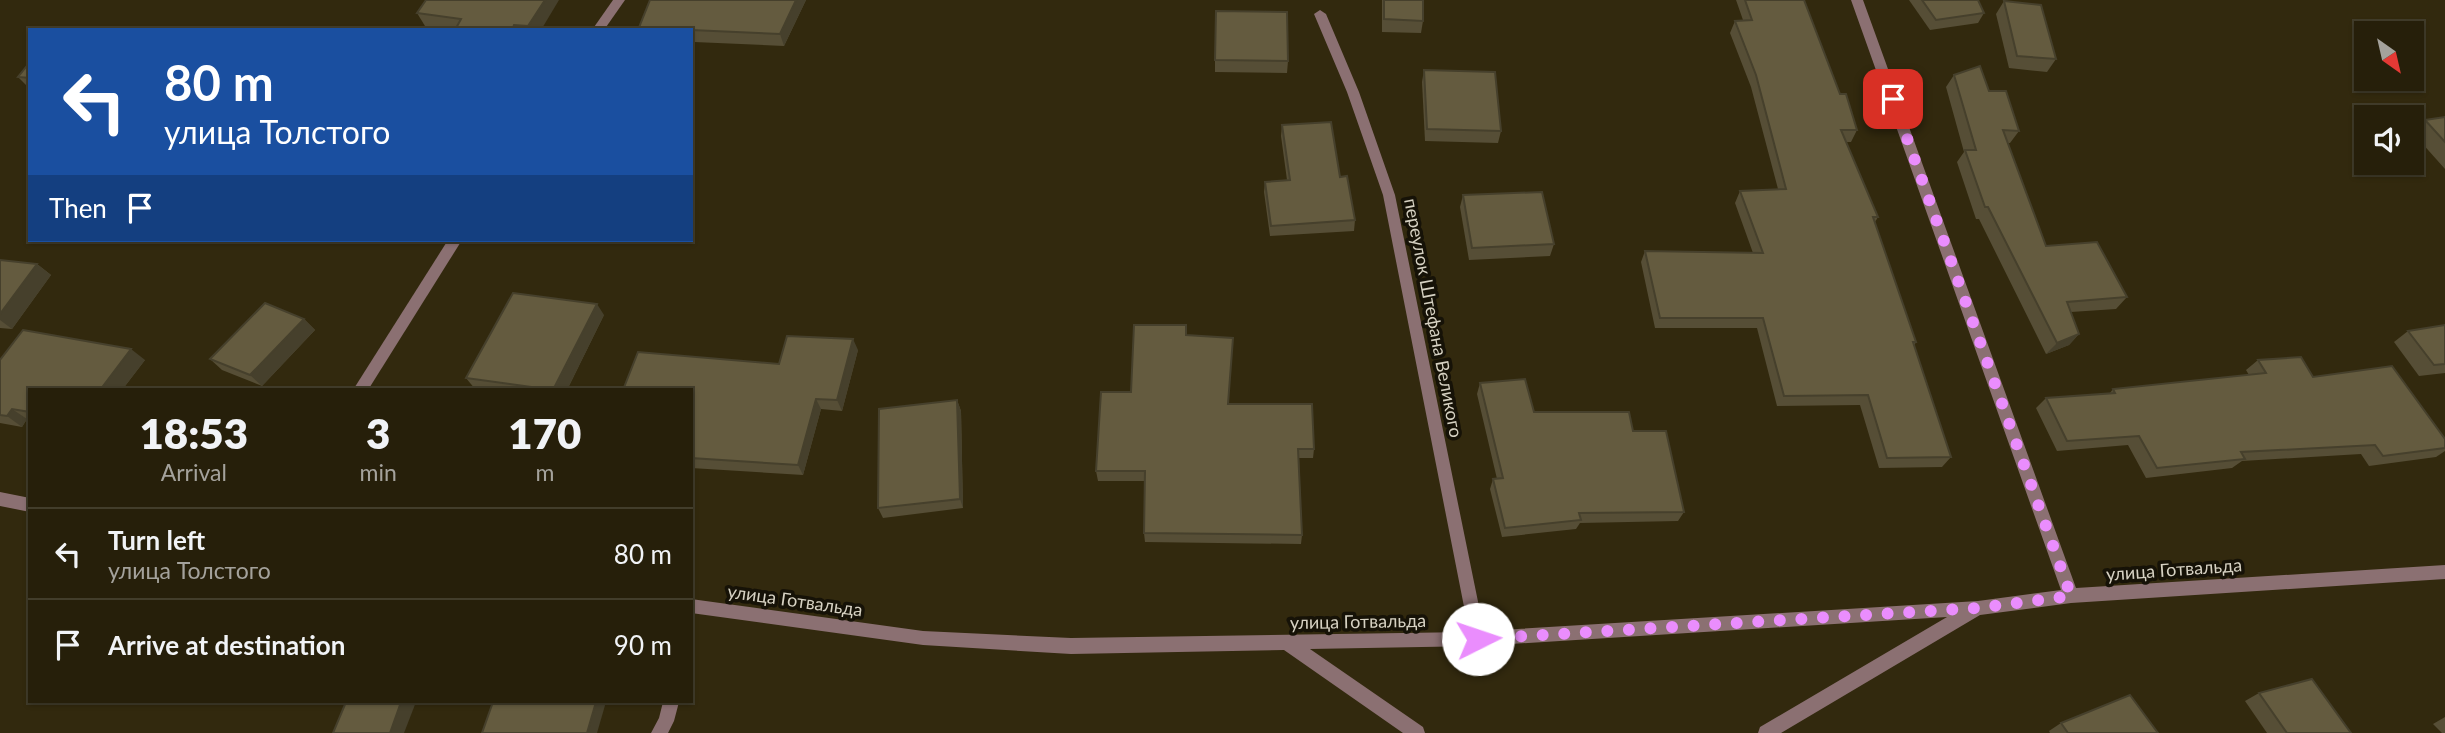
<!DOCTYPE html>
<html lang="en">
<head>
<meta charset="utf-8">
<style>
	:root { --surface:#261f0a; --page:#322c18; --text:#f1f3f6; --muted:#a4a29c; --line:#423d2b }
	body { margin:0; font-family:Lato,sans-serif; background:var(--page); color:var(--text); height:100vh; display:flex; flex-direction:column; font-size:26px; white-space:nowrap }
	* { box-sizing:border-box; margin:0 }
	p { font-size:23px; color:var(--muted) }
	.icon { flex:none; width:38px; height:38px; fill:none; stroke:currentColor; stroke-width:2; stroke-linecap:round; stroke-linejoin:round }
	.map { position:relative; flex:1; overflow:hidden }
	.sheet { position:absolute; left:28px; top:388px; width:665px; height:315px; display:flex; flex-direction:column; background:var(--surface); border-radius:0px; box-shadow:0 2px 5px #0004,0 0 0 2px var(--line) }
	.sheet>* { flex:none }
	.hud { position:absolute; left:28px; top:28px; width:665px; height:214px; border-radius:0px; box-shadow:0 2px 5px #0004,0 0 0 2px var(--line); background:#1a4fa0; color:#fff; overflow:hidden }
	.needle { width:46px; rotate:146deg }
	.tools { position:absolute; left:2354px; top:21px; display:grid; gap:14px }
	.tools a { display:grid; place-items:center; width:70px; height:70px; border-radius:0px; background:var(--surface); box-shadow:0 2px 5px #0004,0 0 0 2px var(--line); font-size:35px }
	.pin { position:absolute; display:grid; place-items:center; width:60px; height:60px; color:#fff; margin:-30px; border-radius:14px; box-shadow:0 4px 10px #0006 }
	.me { position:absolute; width:77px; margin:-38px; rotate:86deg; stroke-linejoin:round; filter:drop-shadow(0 0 5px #0008) }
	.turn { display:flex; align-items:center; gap:24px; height:147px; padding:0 21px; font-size:32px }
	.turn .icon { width:91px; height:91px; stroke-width:2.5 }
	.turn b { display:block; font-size:49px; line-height:60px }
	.then { display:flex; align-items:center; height:66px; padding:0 21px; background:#0003; gap:14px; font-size:26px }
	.eta { display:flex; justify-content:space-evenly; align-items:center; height:119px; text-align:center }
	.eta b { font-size:42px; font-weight:800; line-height:49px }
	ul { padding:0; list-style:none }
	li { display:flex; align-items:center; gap:21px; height:91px; padding:0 21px; border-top:2px solid var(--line) }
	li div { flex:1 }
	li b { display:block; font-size:26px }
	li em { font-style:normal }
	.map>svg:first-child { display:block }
</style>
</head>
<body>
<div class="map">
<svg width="2445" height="733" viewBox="0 0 2445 733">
	<rect width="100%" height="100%" fill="#32290e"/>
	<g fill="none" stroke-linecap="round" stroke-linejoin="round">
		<path fill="#8b7072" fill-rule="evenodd" d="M663 702H679L674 721 668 733H651L659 718Z"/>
		<g fill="#8b7072" fill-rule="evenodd">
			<path d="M613 0H625L604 30H592Z"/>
			<path d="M1851 0H1863L2076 588 2445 565V579L2071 603 1980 615 1781 733H1758L1760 727 1947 617 1478 646 1310 649 1423 727 1425 733H1403L1284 650 1071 654 923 645 691 613V599L923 631 1071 638 1469 632 1383 195 1347 92 1314 14 1320 10 1326 14 1359 92 1395 195 1484 631 1978 601 2061 590Z"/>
			<path d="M448 240H462L368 390H353Z"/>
			<path d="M0 492 30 498V512L0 506Z"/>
		</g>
	</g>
	<g fill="#564e36">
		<path d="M426 0 541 30H455L425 26 417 13Z"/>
		<path d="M650 0H806L784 46 694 42 691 48V30Z"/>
		<path d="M1382 0H1423V21L1421 33 1382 32Z"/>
		<path d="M1736 0H1804L1840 94 1857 130 1851 142H1846L1878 217 1875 222 1916 342 1914 346 1951 457 1942 467 1879 468 1860 405 1777 406 1757 328H1655L1641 262 1645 251 1753 253 1735 203 1740 191 1778 189 1751 87 1730 33 1735 21 1743 20Z"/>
		<path d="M1909 0H1978L1984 13 1978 23 1930 30Z"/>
		<path d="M2004 1 2056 59 2047 72 2009 68 1996 14Z"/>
		<path d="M1215 60 1288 61 1287 73 1215 72Z"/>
		<path d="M30 62V89L18 77Z"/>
		<path d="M1424 70 1501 131 1498 143 1425 141 1422 82Z"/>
		<path d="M1954 75 1989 91 2019 131 2010 143H2008L2046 246 2127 297 2116 309 2071 312 2079 334 2069 345 2046 354 1979 219H1976L1957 162 1964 152 1946 87Z"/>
		<path d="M2445 117V169L2412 132 2425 120Z"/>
		<path d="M1282 125 1340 177 1355 220 1354 231 1270 236 1264 192 1265 182 1287 180 1281 136Z"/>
		<path d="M1463 195 1554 244 1550 256 1469 260 1460 207Z"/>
		<path d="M0 260 37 264 51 275 12 329 0 328Z"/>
		<path d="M604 315 567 390H484L475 389 466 378Z"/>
		<path d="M304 319 315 330 262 386 222 370 210 359Z"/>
		<path d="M2445 325V373L2419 376 2394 342 2408 331Z"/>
		<path d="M1187 335 1233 338 1228 404 1314 449 1313 458H1299L1302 535 1301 544 1145 542 1144 533 1145 481H1098L1096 471 1131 392Z"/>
		<path d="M858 350 842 411 821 409 803 475 691 468V390Z"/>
		<path d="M0 360H145L122 390H30V420L27 419 22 427 0 423Z"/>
		<path d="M2258 360 2313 377 2445 439V451L2436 457 2369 466 2361 454 2242 461 2232 468 2146 478 2128 445 2057 451 2036 408 2046 398 2110 393 2113 389 2249 375 2246 370Z"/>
		<path d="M1480 383 1534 412 1633 431 1684 512 1678 521 1580 523 1576 529 1502 537 1490 489 1493 479H1497L1477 394Z"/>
		<path d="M957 400 961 411 963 508 883 518 878 508Z"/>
		<path d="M2259 693 2351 733H2267L2245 701Z"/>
		<path d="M2445 717V733H2442L2433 724Z"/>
		<path d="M2061 723 2158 733H2050L2049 731Z"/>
	</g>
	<g fill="#46402c">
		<path d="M545 0H559L541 30H530L528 26Z"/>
		<path d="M796 0H806L784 46 780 34Z"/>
		<path d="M691 35 694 42 691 48Z"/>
		<path d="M37 264 51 275 12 329 0 320V314Z"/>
		<path d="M597 304 604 315 567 390H554Z"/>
		<path d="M304 319 315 330 262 386 250 375Z"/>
		<path d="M2079 334 2069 345 2046 354 2057 343Z"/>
		<path d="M853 339 858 350 842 411 837 400Z"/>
		<path d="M131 349 145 360 122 390H100Z"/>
		<path d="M816 399 821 409 803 475 798 465Z"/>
		<path d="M957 400 961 411 963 508 960 499Z"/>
		<path d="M12 409 27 419 22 427 7 416Z"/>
		<path d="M401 702H416L404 733H390Z"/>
		<path d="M596 702H606L597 733H587Z"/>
	</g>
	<g fill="#645b3f" stroke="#46402c" stroke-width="2">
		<path d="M426 0H545L528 26 514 25 512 30H455L461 19 417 13Z"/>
		<path d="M650 0H796L780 34 691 30H638Z"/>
		<path d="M1384 0H1423V21L1384 19Z"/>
		<path d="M1745 0H1804L1840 94H1846L1857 130H1841L1878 217H1873L1916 342H1913L1951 457 1887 458 1868 395 1784 396 1763 318H1660L1645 251 1763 253 1740 191 1786 189 1756 75 1735 21 1752 20Z"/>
		<path d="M1922 0H1978L1984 13 1936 20Z"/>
		<path d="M2004 1 2041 5 2056 59 2017 56Z"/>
		<path d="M1216 11 1287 12 1288 61 1215 60Z"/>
		<path d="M30 62V78L18 77Z"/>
		<path d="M1980 66 1989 91H2006L2019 131 2003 130 2046 246 2097 242 2127 297 2067 302 2079 334 2057 343 1988 207H1985L1965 150H1976L1954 75Z"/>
		<path d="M1424 70 1495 72 1501 131 1427 129Z"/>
		<path d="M2445 117V142L2425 120Z"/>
		<path d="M1331 122 1340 177 1347 176 1355 220 1271 226 1265 182 1290 180 1282 125Z"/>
		<path d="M1542 192 1554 244 1472 248 1463 195Z"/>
		<path d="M0 260 37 264 0 314Z"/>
		<path d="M513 293 597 304 553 390 466 378Z"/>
		<path d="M265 303 304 319 250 375 210 359Z"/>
		<path d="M1134 325H1186V335L1233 338 1228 404H1312L1314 449H1298L1302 535 1144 533 1145 471H1096L1101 392H1131Z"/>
		<path d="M2445 325V364L2434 365 2408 331Z"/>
		<path d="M23 330 131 349 100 390H30V412L12 409 7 416 0 415V360Z"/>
		<path d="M787 336 853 339 837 400 816 399 798 465 691 458V390H623L638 352 779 364Z"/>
		<path d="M2301 357 2313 377 2392 366 2445 439V448L2383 456 2375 445 2241 452 2245 459 2157 468 2139 436 2067 441 2046 398 2115 393 2113 389 2266 373 2258 360Z"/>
		<path d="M1525 379 1534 412H1629L1633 431H1666L1684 512 1579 513 1581 520 1505 528 1493 479 1503 478 1480 383Z"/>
		<path d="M957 400 960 499 878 508 879 409Z"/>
		<path d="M2312 679 2351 733H2287L2259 693Z"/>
		<path d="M2130 695 2158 733H2068L2061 723Z"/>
		<path d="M346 702H401L390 733H333Z"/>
		<path d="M493 702H596L587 733H482Z"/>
	</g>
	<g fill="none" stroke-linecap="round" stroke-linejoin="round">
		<path stroke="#ea8dfd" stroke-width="12" stroke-dasharray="0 21.6" d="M1478 639 1978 608 2071 596 1893 99"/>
	</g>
	<g text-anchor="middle" stroke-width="7" stroke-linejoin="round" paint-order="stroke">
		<g font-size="18" fill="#d6d1c2" stroke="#161207">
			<text transform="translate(1433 318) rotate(79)" y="6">переулок Штефана Великого</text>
			<text transform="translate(2174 570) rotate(-4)" y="6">улица Готвальда</text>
			<text transform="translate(795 601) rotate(8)" y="6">улица Готвальда</text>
			<text transform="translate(1358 622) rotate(-1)" y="6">улица Готвальда</text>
		</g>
	</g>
</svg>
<div class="tools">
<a><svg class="needle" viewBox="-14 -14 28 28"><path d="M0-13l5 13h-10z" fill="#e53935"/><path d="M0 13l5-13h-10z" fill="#a4a29c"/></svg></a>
<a><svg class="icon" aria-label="sound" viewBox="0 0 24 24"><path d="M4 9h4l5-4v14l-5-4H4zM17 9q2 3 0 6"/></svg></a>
</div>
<div class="pin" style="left:1893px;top:99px;background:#d93025"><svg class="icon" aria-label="arrive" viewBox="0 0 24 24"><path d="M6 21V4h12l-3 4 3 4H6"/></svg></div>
<svg class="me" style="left:1478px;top:639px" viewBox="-20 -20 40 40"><circle r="19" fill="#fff"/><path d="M0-13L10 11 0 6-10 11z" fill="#ea8dfd"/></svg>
<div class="hud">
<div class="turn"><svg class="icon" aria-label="left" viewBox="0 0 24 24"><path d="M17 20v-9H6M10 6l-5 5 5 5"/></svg><div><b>80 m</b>улица Толстого</div></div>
<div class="then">Then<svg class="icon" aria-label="arrive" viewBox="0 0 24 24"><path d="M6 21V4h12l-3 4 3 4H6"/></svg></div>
</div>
<section class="sheet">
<div class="eta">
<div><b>18:53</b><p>Arrival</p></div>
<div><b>3</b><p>min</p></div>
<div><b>170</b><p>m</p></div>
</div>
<ul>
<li><svg class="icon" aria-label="left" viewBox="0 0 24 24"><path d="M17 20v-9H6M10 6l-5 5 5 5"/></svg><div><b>Turn left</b><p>улица Толстого</p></div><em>80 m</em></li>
<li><svg class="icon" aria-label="arrive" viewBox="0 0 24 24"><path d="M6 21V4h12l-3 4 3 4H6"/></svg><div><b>Arrive at destination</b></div><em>90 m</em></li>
</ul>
</section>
</div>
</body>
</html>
